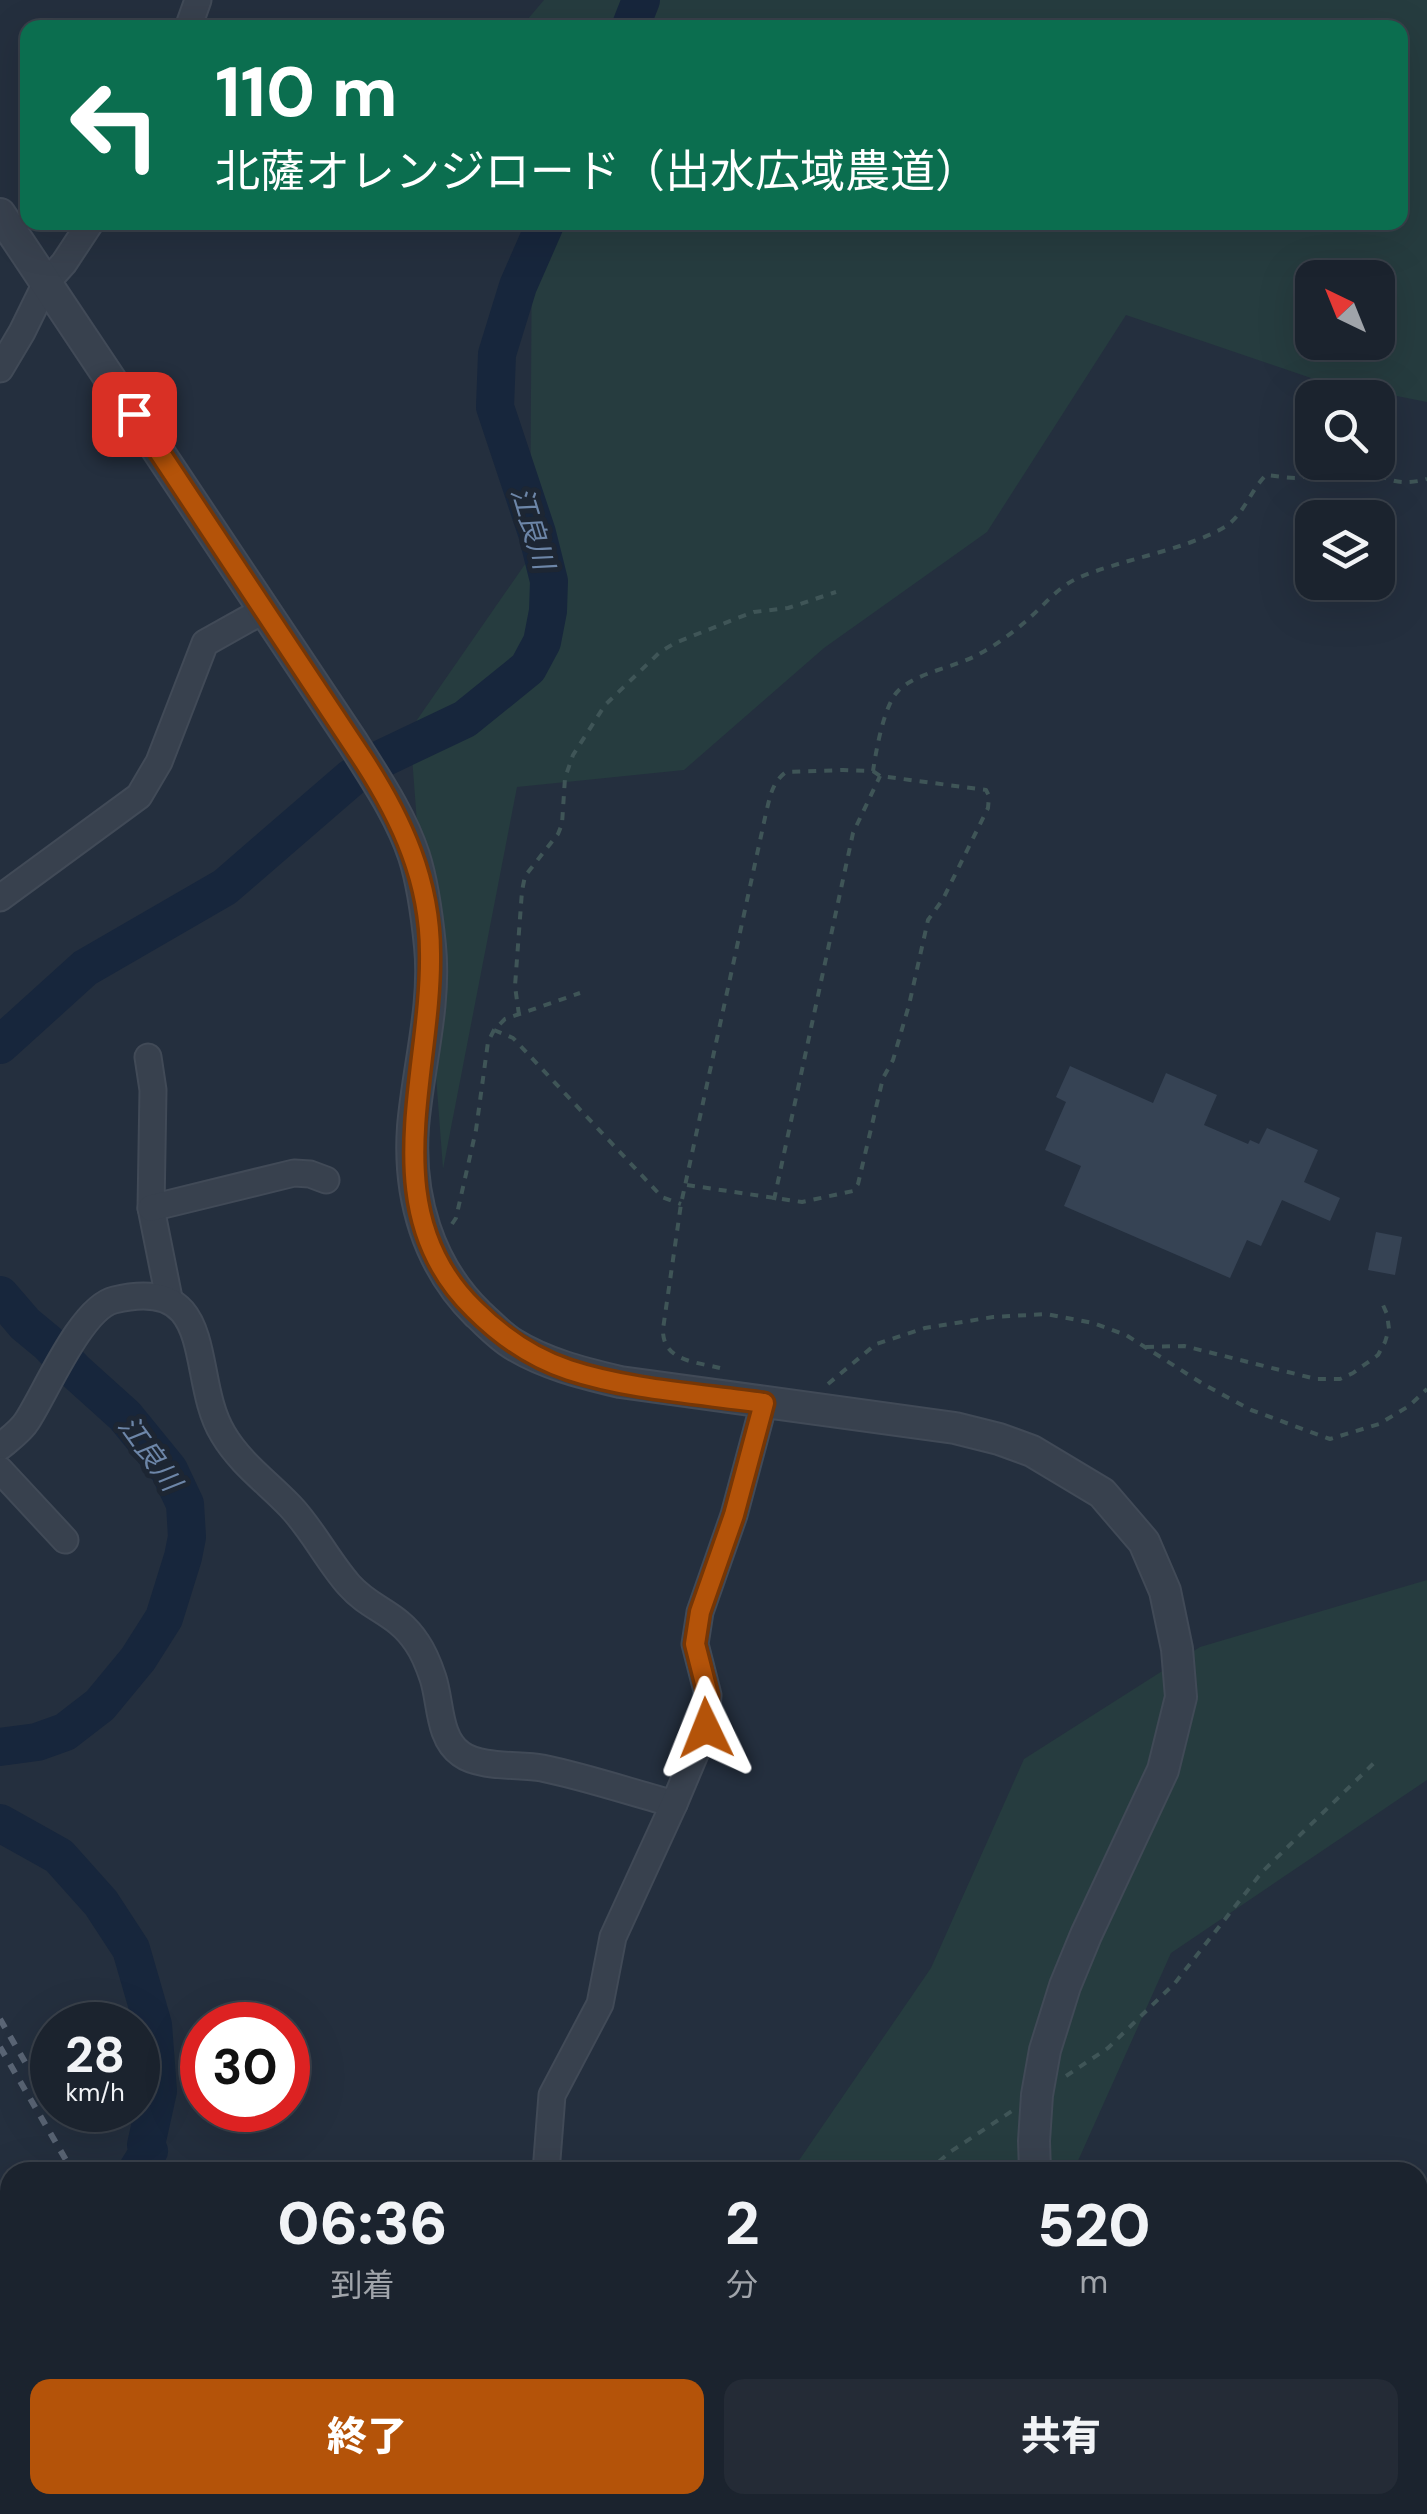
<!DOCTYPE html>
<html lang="ja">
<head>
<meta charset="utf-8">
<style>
	:root { --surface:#1b232e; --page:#242b36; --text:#f1f3f6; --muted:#a0a4aa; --line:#39404a; --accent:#b45309 }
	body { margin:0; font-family:"DM Sans","Noto Sans JP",sans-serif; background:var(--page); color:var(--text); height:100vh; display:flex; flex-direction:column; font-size:38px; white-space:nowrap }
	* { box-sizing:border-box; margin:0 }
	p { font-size:32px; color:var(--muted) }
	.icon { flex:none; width:55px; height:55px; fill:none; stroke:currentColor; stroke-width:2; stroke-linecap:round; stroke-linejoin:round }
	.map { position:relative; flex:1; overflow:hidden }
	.details { position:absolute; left:0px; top:2162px; width:1428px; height:352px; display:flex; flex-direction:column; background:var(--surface); border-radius:30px 30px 0 0; box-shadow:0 10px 40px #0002,0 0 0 2px var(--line) }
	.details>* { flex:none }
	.banner { position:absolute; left:20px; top:20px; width:1388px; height:210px; border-radius:20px; box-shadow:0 10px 40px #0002,0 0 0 2px var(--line); background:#0b6e4f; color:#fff; overflow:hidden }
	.needle { width:65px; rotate:317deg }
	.fabs { position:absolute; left:1295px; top:260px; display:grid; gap:20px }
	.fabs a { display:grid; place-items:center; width:100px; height:100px; border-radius:20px; background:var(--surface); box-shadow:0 10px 40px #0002,0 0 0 2px var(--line); font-size:50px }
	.speed { position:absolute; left:30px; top:2002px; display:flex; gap:20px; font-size:50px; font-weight:700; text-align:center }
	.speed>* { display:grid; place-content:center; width:130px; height:130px; border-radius:50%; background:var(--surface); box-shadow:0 10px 40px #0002,0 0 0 2px var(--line); line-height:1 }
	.speed small { font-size:25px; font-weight:400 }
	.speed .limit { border:15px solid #d22; background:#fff; color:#111 }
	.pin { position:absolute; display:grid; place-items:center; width:85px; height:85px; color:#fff; margin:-42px; border-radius:20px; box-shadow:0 5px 15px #0006 }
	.me { position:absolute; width:110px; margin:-55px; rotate:358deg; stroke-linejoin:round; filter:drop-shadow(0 0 8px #0008) }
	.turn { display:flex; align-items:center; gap:35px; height:210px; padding:0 30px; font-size:45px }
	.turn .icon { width:130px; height:130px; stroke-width:2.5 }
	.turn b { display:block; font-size:70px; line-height:85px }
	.eta { display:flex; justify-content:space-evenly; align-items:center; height:170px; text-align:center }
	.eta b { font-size:60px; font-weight:800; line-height:70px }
	.button { display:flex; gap:20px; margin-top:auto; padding:20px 30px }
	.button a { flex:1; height:115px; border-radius:20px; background:var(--accent); color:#fff; font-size:40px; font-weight:800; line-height:115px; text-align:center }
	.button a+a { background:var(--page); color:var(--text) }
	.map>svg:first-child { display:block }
</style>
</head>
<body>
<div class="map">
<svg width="1427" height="2514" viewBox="0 0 1427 2514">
	<rect width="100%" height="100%" fill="#242f3e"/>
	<g fill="#263c3f" fill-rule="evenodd">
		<path d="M544 0H1427V402L1317 380 1126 315 987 532 824 648 684 770 517 787 443 1169 410 730 530 557 532 223 1400 222V28L527 27V20ZM1312 278H1378V342H1312Z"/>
		<path d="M1427 1580V1780L1171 1953 1073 2172H791L931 1968 1024 1759 1200 1647Z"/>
	</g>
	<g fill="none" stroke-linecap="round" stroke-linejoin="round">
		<g stroke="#17263c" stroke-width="38">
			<path d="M630 28 641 0"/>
			<path d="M381 759 465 719 528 668 542 642 548 611 549 581 537 533 495 407 497 354 518 286 546 222"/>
			<path d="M0 1045 85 968 225 887 351 778"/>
			<path d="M0 1295 25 1324 48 1343 74 1370 125 1416 169 1470 185 1504 187 1537 183 1557 164 1618 138 1659 100 1705 65 1732 37 1742 0 1747"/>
			<path d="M0 1823 59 1856 101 1903 131 1949 153 2025 158 2091 146 2145 149 2151 136 2172"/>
			<path d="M0 2382 10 2371"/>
		</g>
	</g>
	<g fill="#364354">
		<path d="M1070 1066 1153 1103 1166 1073 1217 1095 1204 1125 1248 1144 1250 1140 1259 1144 1267 1128 1318 1150 1304 1182 1340 1198 1330 1221 1282 1200 1261 1246 1247 1240 1230 1278 1064 1206 1081 1166 1045 1150 1066 1102 1056 1097Z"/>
		<path d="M1376 1232 1402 1237 1395 1275 1368 1270Z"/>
	</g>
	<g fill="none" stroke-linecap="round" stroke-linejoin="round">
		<defs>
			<g id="minor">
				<path d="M188 28 198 0"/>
				<path d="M0 369 22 332 46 283 64 263 91 222"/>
				<path d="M0 898 139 796 159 762 205 643 264 610"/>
				<path d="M148 1057 153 1090 151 1208 169 1298"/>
				<path d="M151 1208 294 1173 310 1174 326 1180"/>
				<path d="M0 1447C9 1439 21 1431 27 1421 46 1392 81 1308 114 1300 220 1274 188 1377 223 1434 240 1463 267 1482 290 1506 313 1530 327 1560 349 1585 371 1610 397 1612 417 1643 424 1653 429 1666 433 1678 441 1702 438 1738 461 1754 480 1768 519 1764 542 1768 586 1777 630 1792 674 1804"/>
				<path d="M0 1470 65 1540"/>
				<path d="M546 2172 552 2095 600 2004 613 1937 674 1804 706 1728 708 1695 695 1644 700 1612 734 1515 764 1403"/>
				<path d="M710 2505 716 2514"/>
				<path d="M505 2514 507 2505"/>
			</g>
			<g id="tertiary">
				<path d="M0 214 353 743C375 778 401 816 414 856 423 884 427 916 430 946 436 1006 418 1067 413 1127 408 1197 428 1265 478 1314 489 1324 500 1336 513 1344 545 1364 583 1373 620 1382L955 1428 999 1439 1032 1451 1102 1493 1144 1542 1165 1591 1177 1649 1181 1697 1163 1770 1086 1935 1065 1986 1045 2050 1037 2095 1034 2141 1035 2172"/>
				<path d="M1239 2505 1255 2514"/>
			</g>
		</defs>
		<use href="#minor" stroke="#414a57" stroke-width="29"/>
		<use href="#tertiary" stroke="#414a57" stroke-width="34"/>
		<g stroke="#3f5557" stroke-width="4" stroke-dasharray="8 8" stroke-linecap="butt">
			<path d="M519 1015 515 986 522 891 525 876 558 834 562 824 565 778 573 755 605 705 660 652 675 643 735 619 754 612 788 608 836 592"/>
			<path d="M494 1030 513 1038 662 1197 681 1204"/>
			<path d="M687 1185 802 1202 853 1191 858 1184 883 1078 893 1060 909 1005 928 920 943 899 988 808 989 796 986 790 880 776 873 771"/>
			<path d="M774 1200 853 833 880 776"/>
			<path d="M452 1224 456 1218 476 1130 488 1042 494 1030 505 1019 580 993"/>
			<path d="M1146 1347 1184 1346 1316 1379H1340L1353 1373 1378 1355 1385 1342 1389 1329 1387 1314 1382 1303"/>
			<path d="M720 1368C696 1362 662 1361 663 1329L681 1204 766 813C770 797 772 782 786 772L843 770 873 771C876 751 884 705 898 691 916 672 958 667 981 653 996 645 1012 633 1025 622 1042 608 1057 587 1078 578 1122 559 1182 551 1223 528 1243 517 1250 491 1266 475 1276 476 1287 478 1298 478 1313 476 1326 464 1343 465 1379 465 1383 491 1427 479"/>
			<path d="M828 1384 876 1344 925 1328 993 1317 1046 1314 1093 1323 1126 1335 1203 1384 1251 1410 1330 1439 1379 1424 1409 1406 1427 1389"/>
			<path d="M1066 2076 1108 2048 1175 1983 1262 1872 1375 1762"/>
			<path d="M927 2172 950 2152 1012 2111"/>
			<path d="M1418 2236 1427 2218"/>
			<path d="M745 2514 748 2505"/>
		</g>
		<use href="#minor" stroke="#38414e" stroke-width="25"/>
		<use href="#tertiary" stroke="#38414e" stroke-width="30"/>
		<g stroke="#5a6575" stroke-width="6" stroke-dasharray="10 10" stroke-linecap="butt">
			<path d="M0 2019 25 2062"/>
			<path d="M0 2047 73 2172"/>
			<path d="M275 2505 280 2514"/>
		</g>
	</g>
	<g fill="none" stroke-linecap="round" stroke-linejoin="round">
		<defs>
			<path id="route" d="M134 414 364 761C402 820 430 881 430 953 432 1074 372 1210 474 1309 501 1336 532 1358 569 1370 630 1390 701 1394 764 1403L734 1515 700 1612 695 1644 708 1695 706 1728"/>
		</defs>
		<use href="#route" stroke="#753606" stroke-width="25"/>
		<use href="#route" stroke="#b45309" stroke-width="18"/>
	</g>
	<g text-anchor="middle" stroke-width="10" stroke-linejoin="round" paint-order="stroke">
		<g font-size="28" font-style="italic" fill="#6d86a8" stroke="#1d2633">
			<text transform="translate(533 528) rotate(73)" y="10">江良川</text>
			<text transform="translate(150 1453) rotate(54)" y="10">江良川</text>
		</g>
	</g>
</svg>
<div class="fabs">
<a><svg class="needle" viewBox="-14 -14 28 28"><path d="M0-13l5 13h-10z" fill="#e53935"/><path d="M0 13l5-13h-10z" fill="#a0a4aa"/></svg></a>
<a><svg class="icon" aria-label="search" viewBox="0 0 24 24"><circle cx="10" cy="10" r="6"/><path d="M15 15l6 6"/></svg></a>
<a><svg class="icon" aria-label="layers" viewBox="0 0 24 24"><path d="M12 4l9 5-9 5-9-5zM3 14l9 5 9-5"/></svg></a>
</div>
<div class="speed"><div>28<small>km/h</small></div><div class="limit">30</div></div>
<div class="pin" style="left:134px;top:414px;background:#d93025"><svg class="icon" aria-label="arrive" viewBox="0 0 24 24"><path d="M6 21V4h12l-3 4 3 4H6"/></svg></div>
<svg class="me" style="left:706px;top:1728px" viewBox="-20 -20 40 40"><path d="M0-17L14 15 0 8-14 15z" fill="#b45309" stroke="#fff" stroke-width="4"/></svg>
<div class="banner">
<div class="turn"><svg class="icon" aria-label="left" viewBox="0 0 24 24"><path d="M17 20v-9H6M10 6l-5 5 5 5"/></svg><div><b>110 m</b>北薩オレンジロード（出水広域農道）</div></div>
</div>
<section class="details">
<div class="eta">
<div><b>06:36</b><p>到着</p></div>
<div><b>2</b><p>分</p></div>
<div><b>520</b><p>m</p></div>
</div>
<div class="button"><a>終了</a><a>共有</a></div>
</section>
</div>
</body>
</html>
